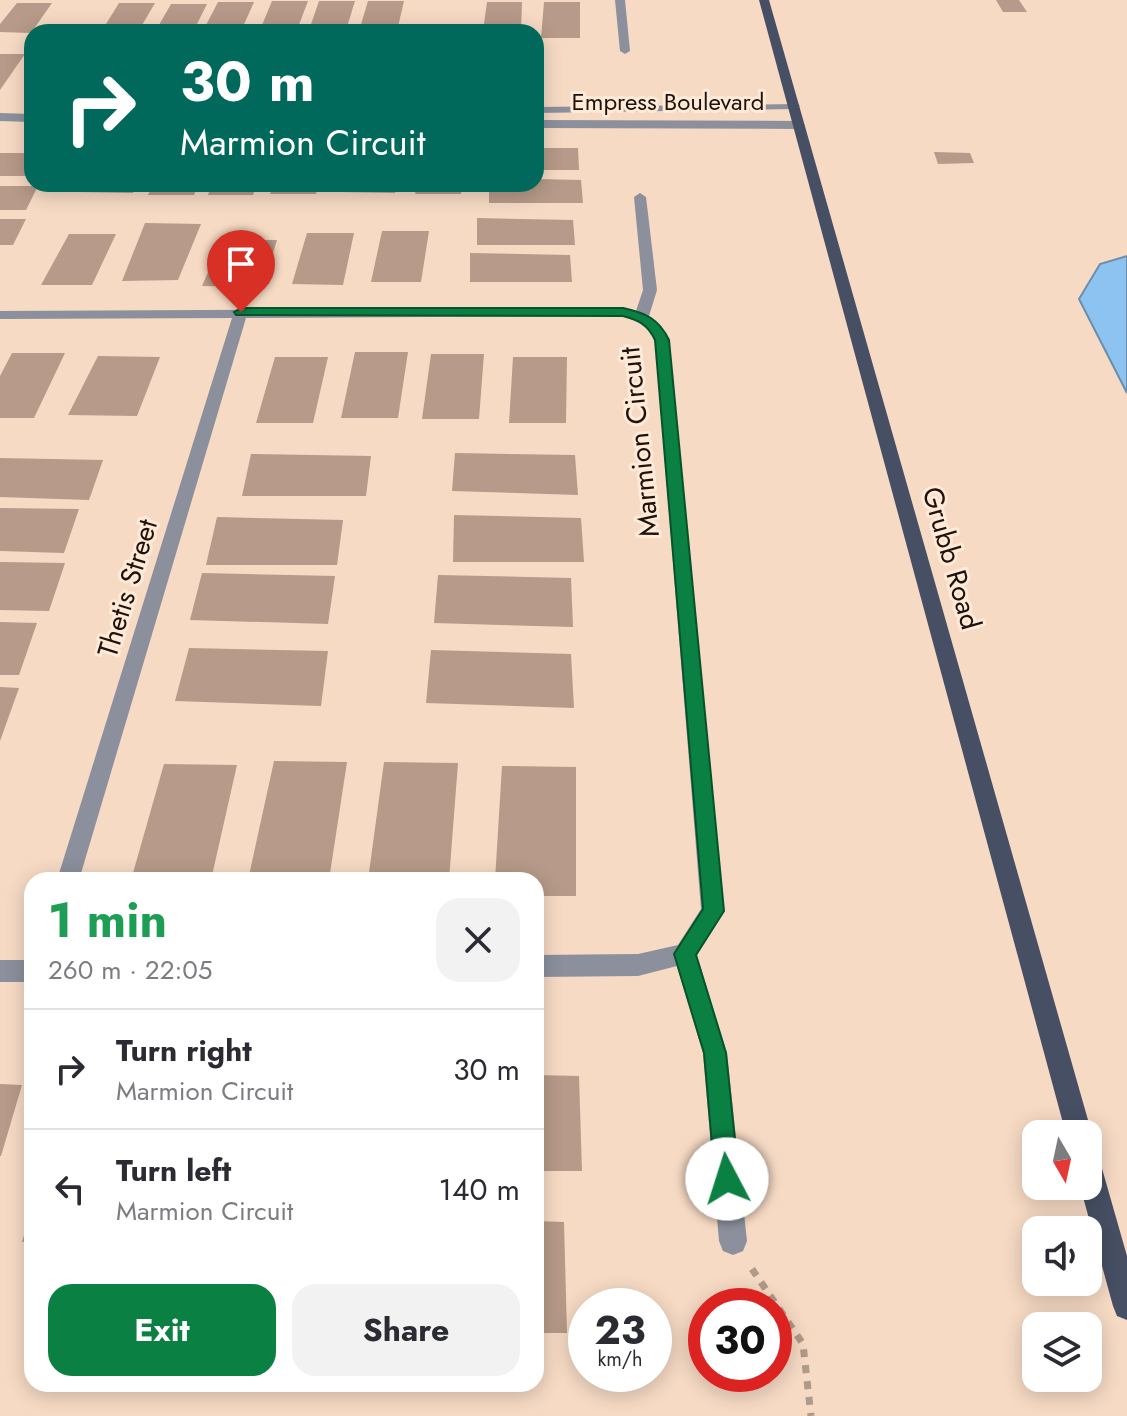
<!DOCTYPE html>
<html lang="en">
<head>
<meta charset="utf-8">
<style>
	:root { --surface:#fff; --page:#f2f2f3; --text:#2b2b33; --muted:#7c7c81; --line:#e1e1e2; --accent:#0b8043 }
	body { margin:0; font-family:Jost,sans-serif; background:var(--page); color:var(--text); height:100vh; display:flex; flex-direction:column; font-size:30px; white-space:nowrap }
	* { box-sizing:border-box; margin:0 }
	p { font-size:26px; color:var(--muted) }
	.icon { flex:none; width:44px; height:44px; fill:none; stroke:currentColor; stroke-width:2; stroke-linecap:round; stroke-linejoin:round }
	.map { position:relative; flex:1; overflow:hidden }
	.details { position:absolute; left:24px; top:872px; width:520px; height:520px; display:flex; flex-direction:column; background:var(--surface); border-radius:24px; box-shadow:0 4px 20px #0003 }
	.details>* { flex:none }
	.banner { position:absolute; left:24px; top:24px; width:520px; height:168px; border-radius:24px; box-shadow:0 4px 20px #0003; background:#00695c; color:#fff; overflow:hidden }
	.needle { width:52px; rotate:171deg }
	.controls { position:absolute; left:1022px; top:1120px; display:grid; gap:16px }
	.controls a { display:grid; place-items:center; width:80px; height:80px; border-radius:16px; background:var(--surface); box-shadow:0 4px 20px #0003; font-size:40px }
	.speed { position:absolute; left:568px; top:1288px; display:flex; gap:16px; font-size:40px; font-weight:700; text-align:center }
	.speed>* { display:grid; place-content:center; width:104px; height:104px; border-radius:50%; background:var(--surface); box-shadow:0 4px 20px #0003; line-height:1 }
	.speed small { font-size:20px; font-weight:400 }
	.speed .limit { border:12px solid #d22; background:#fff; color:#111 }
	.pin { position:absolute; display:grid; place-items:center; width:68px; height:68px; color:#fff; margin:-82px -34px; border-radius:50% 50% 50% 0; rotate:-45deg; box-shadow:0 0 8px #0007 }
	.pin .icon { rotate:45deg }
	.me { position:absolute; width:88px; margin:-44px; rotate:355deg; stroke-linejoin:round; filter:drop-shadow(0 0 6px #0008) }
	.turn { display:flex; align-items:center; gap:28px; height:168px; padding:0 24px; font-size:36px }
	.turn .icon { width:104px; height:104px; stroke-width:2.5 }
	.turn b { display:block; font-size:56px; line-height:68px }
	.round { display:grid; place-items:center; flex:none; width:84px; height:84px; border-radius:24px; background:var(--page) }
	.headline { display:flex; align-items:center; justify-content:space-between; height:136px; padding:0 24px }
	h1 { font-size:48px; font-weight:700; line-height:60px; color:#1e9e55 }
	.primary-button { display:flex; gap:16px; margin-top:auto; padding:16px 24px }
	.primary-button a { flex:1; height:92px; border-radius:24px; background:var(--accent); color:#fff; font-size:32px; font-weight:700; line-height:92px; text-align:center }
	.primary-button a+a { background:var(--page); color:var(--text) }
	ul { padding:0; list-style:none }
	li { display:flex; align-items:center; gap:24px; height:120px; padding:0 24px; border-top:2px solid var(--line) }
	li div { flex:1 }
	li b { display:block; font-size:30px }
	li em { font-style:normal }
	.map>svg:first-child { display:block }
</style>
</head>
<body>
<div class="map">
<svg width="1127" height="1416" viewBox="0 0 1127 1416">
	<rect width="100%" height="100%" fill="#f6dac4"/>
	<path fill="#8cc3f1" stroke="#6b8eac" stroke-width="2" d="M1127 256V393L1079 299 1100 264Z"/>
	<g fill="#b79a89">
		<path d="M996 0H1019L1027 12H1003Z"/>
		<path d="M272 1H308L297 30H260Z"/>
		<path d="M319 1H355L346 30H309Z"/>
		<path d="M368 1H404L397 31H359Z"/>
		<path d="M218 2H254L241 31H203Z"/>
		<path d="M487 2H522L521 31H483Z"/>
		<path d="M544 2H580V38H541Z"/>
		<path d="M17 3H52L31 33 0 32V24Z"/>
		<path d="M119 3H155L138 32H101Z"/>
		<path d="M171 4H207L193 32H155Z"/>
		<path d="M0 54H25L0 90Z"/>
		<path d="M536 148H578L579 170H536Z"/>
		<path d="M934 152 970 153 974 163 938 164Z"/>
		<rect x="0" y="153" width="32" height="23"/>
		<path d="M536 179 581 180 583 203H489V184H536Z"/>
		<path d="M83 184H137L133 193 78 192Z"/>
		<path d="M153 184H198L194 195H148Z"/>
		<path d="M212 184H257L253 195H208Z"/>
		<path d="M274 184H319L316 194H270Z"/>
		<path d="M343 184H396L395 193 340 192Z"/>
		<path d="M417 184H462L461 194H415Z"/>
		<path d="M0 186H38L26 210H0Z"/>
		<path d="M477 218 573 220 575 245H477Z"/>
		<path d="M0 219H26L13 245H0Z"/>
		<path d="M145 223 201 224 178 280 122 281Z"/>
		<path d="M382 231H429L421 282H371Z"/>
		<path d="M307 233H354L343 285 292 284Z"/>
		<path d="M69 234H116L92 285H41Z"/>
		<path d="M222 240H277L262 287 202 286Z"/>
		<path d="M470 253 570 255 572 282H470Z"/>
		<path d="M355 352H408L398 418H341Z"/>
		<path d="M12 353H65L34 418H0V376Z"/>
		<path d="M431 354H484L479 419H422Z"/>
		<path d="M98 356 160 357 137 416 68 415Z"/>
		<path d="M275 357H328L313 423H256Z"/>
		<path d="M513 357H567L566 423H509Z"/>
		<path d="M455 453 575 455 578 495 452 491Z"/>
		<path d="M251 454 371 456 366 496H242Z"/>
		<path d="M0 458 103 460 89 500 0 497Z"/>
		<path d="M0 508 79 509 64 553 0 551Z"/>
		<path d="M454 515 581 518 584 562H453Z"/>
		<path d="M217 517 343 520 337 565H206Z"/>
		<path d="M0 562 65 563 49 611 0 610Z"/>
		<path d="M202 573 335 576 328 624 190 620Z"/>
		<path d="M438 575 571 578 573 627 434 623Z"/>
		<path d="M0 622 37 623 19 675H0Z"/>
		<path d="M189 648 328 651 321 706 175 701Z"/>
		<path d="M431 650 571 654 574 708 426 703Z"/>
		<path d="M0 687 19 688 0 741Z"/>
		<path d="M274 761 347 762 329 880H248Z"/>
		<path d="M384 762 458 763 449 880H368Z"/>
		<path d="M164 764 237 765 211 880H131Z"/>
		<path d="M502 766 576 767V896H536V880H495Z"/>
		<path d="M536 1075 579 1076 582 1171H536Z"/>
		<path d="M0 1084 22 1085 1 1156H0Z"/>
		<path d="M31 1211 32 1242H22Z"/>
		<path d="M536 1221 564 1222 567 1333H536Z"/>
	</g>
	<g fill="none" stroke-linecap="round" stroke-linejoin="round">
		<path stroke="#b09a89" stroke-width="7" stroke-dasharray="8 8" stroke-linecap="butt" d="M752 1269 803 1344 811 1416"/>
		<g fill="#8b909c" fill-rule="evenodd">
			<path d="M615 0H625L630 51 625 54 620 51Z"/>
			<path d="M798 104 800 106 794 109 536 113V107Z"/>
			<path d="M0 113 32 114V122L0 121Z"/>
			<path d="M536 120 799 121 805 125 799 129 536 128Z"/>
			<path d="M640 193 646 197 657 290 649 316 660 325 669 340 724 911 697 955 727 1053 747 1241 743 1251 733 1255 723 1251 719 1241 703 1053 677 966 638 976 536 977V955L638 954 678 945 701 909 655 340C648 326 637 321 623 316L246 318 79 880H57L232 318 0 319V311L623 308 636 311 643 290 634 197Z"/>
			<rect x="0" y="960" width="32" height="22"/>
		</g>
		<g fill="#474f64" fill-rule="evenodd">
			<path d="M759 0H769L1092 1134 1088 1143V1134H1066Z"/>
			<path d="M1088 1152 1097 1156 1101 1165 1127 1256V1320L1117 1316 1113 1306 1080 1186H1088Z"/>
		</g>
	</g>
	<path fill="#0b8043" stroke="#07532c" stroke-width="2" d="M241 308H623C646 313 659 319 669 340L724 911 696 955 726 1053 739 1179 736 1187 727 1191 718 1187 715 1179 704 1053 674 954 703 909 655 340C648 325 639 320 623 316L236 315 234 312Z"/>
	<g text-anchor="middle" stroke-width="6" stroke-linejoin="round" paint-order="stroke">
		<g font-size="24" fill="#1d130c" stroke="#ffe9d7">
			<text x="668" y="110">Empress Boulevard</text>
		</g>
		<g font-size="28" fill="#1d130c" stroke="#ffe9d7">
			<text transform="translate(639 442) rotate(-96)" y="10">Marmion Circuit</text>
			<text transform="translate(952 558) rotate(74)" y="10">Grubb Road</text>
			<text transform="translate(127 588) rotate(-73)" y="10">Thetis Street</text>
		</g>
	</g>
</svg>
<div class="controls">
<a><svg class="needle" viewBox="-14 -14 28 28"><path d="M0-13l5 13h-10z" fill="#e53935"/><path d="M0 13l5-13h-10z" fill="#7c7c81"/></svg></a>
<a><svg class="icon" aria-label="sound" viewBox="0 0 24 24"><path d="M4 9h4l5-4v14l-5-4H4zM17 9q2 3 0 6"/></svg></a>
<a><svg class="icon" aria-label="layers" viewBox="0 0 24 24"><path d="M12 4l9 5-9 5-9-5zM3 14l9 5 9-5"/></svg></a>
</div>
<div class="speed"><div>23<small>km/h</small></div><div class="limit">30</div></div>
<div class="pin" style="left:241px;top:312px;background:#d93025"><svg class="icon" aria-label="arrive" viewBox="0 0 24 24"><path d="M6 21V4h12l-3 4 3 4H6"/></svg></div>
<svg class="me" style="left:727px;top:1179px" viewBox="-20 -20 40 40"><circle r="19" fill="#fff"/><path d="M0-13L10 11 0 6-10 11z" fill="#0b8043"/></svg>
<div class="banner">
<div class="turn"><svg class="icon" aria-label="right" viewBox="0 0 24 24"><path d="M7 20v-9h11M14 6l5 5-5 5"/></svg><div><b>30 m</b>Marmion Circuit</div></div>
</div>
<section class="details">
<div class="headline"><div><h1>1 min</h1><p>260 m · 22:05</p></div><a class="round"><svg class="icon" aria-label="close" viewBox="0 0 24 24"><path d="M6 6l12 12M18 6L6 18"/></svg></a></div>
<ul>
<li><svg class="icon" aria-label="right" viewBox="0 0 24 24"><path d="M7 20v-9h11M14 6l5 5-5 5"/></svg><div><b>Turn right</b><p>Marmion Circuit</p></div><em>30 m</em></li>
<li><svg class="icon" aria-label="left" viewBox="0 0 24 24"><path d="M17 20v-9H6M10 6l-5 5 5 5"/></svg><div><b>Turn left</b><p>Marmion Circuit</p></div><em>140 m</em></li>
</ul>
<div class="primary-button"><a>Exit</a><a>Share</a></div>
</section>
</div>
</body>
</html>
